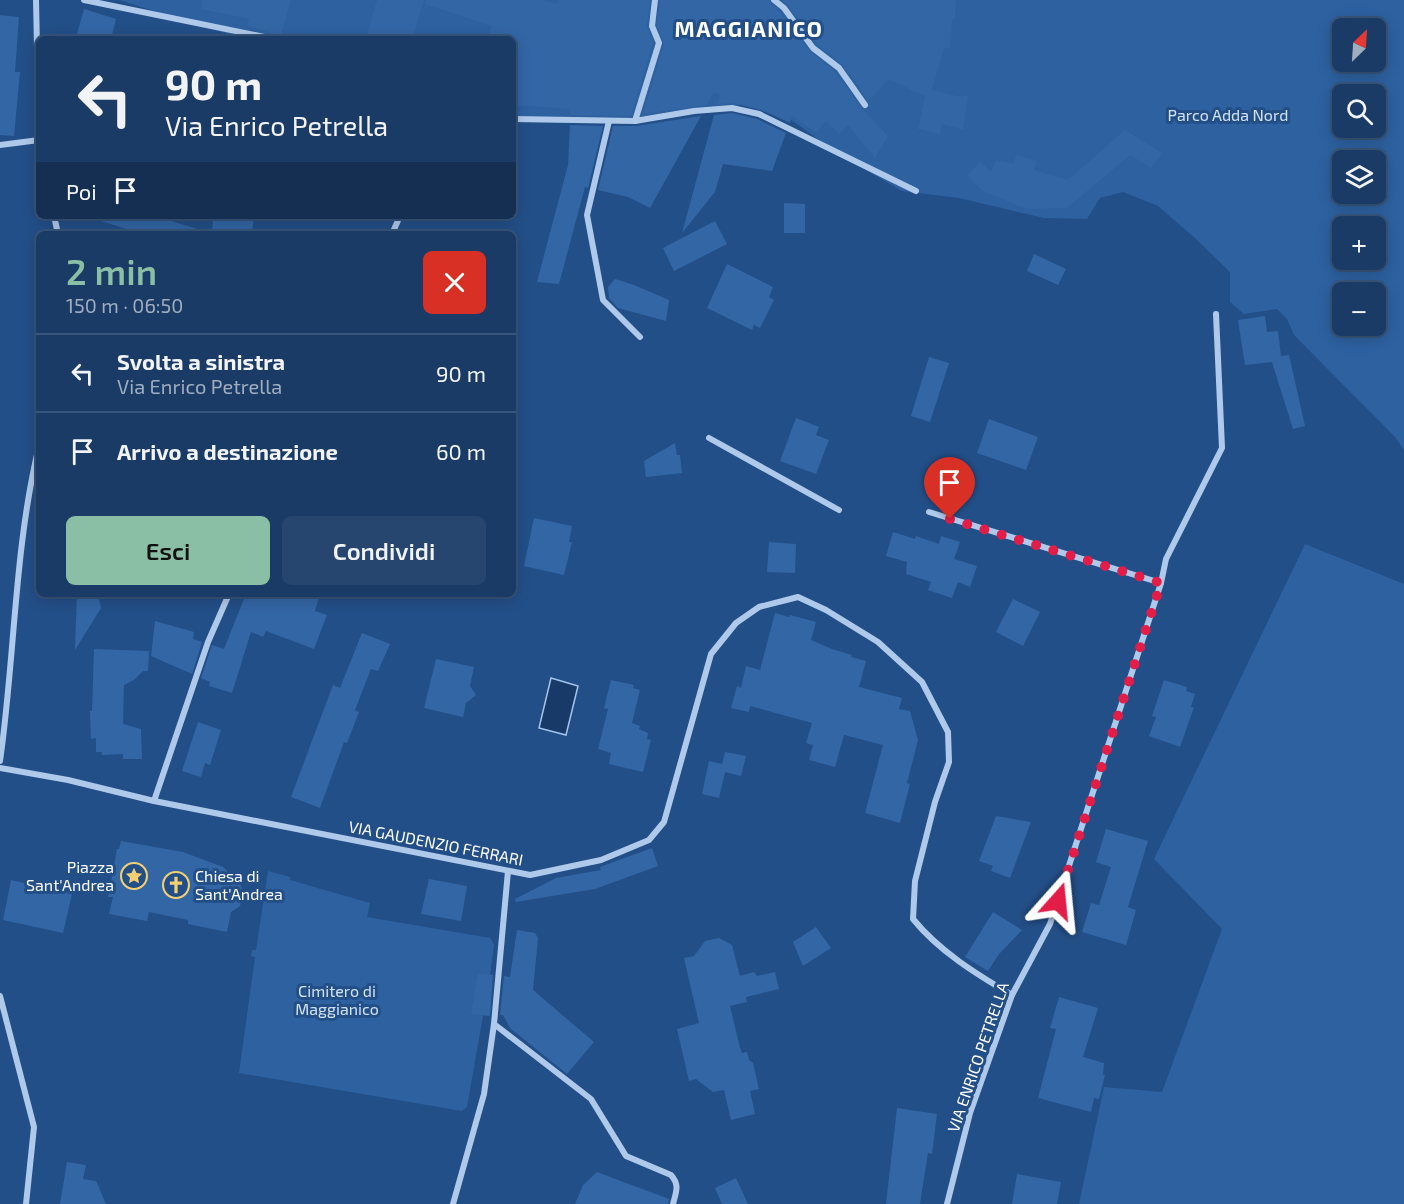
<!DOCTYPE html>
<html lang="it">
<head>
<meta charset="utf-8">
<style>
	:root { --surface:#1a3b66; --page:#27466f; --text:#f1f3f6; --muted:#9fadbf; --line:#38557a; --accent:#8abfa5 }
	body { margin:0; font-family:"Exo 2",sans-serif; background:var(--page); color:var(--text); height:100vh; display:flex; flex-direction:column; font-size:22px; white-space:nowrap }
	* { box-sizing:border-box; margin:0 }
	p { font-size:20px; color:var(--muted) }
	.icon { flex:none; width:33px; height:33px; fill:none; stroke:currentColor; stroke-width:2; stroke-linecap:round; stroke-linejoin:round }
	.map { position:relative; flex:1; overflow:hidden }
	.details { position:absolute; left:36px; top:231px; width:480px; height:366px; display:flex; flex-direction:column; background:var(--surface); border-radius:9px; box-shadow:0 3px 15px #0003,0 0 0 2px var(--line) }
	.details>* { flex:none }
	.guide { position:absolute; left:36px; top:36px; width:480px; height:183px; border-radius:9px; box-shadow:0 3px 15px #0003,0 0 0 2px var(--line); background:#1a3b66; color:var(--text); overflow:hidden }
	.needle { width:39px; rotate:25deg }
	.buttons { position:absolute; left:1332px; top:18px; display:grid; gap:12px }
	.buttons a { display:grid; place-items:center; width:54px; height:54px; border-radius:9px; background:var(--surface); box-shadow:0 3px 15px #0003,0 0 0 2px var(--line); font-size:30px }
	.pin { position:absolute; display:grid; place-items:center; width:51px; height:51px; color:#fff; margin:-62px -26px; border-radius:50% 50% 50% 0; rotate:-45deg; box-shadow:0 0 6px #0007 }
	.pin .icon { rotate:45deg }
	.me { position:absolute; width:66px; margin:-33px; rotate:18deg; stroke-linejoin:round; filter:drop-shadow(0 0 4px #0008) }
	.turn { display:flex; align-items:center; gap:21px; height:126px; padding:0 30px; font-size:27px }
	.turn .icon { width:78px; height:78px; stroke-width:2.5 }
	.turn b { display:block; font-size:42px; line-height:51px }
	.then { display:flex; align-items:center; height:57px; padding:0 30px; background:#0003; gap:12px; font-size:22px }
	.round { display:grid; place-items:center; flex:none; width:63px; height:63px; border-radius:9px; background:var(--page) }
	.headline { display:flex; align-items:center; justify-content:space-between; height:102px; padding:0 30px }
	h1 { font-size:36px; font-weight:600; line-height:45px; color:var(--accent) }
	.cta { display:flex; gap:12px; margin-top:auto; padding:12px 30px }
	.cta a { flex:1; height:69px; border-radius:9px; background:var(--accent); color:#111; font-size:24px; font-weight:600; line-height:69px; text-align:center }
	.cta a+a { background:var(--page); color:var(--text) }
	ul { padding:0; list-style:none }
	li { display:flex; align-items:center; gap:18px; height:78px; padding:0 30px; border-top:2px solid var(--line) }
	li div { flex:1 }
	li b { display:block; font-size:22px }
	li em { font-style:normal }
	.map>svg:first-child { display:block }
</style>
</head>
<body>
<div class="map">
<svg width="1404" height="1204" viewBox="0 0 1404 1204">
	<rect width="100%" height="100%" fill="#234f88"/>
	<g fill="#2d61a0" fill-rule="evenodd">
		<path d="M119 0H1404V450L1395 437 1294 335 1287 319 1277 309 1244 314 1230 302V272L1196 239 1158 206 1123 192 1100 198 1087 219 1044 218 959 198 902 191 840 155 790 119 741 105 605 121 513 117V39H244ZM1342 28H1376V62H1342ZM1342 94H1376V128H1342ZM1342 160H1376V194H1342ZM1342 226H1376V260H1342ZM1342 292H1376V326H1342Z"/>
		<path d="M1305 544 1404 584V1204H1079L1104 1087 1162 1092 1222 929 1154 859Z"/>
		<path d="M268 871 290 877V880L370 903 367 917 490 938 494 944 490 976 467 1107 462 1111 239 1073 255 957 251 956 252 950H256Z"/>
	</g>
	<path fill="#183a68" stroke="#a3c4eb" stroke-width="1.5" d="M551 678 578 686 566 735 539 728Z"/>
	<g fill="#3366a5">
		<path d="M202 0H291L281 36 247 26 249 19 201 9Z"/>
		<path d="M377 0H424L412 39H366Z"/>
		<path d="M426 0H542L557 4 559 0H650L647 26 653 43 631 116 570 115V109L513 105V39H487L492 26 425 4Z"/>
		<path d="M660 0H769L771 4 780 12 809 51 835 72 862 109 888 136 875 158 848 125 839 134 826 121 816 133 792 116 790 123 760 109 733 103 717 104 720 95 714 92 707 105 643 114 664 45 657 25Z"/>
		<path d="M782 0H956L955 19H952L950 49 944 48 932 90 957 96H968L963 130 942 124 940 134 918 129 925 96 888 79 869 101 843 65 817 44 788 5Z"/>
		<path d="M84 9 116 19 111 39H89L77 34Z"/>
		<path d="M0 15 19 17 15 72H20L14 136 0 135Z"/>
		<path d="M732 113 757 119 786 133 772 171 723 164 715 192 682 233 714 115Z"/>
		<path d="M701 116 650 208 628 197 598 190 613 126H636Z"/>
		<path d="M570 125 603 126 588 188 585 187 559 284 537 282 568 165Z"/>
		<path d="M1125 130 1162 153 1151 168 1130 155 1067 208 1026 209 983 191 967 176 980 162 991 172 996 160 1014 164 1016 155 1037 161 1034 170 1068 180Z"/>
		<path d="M784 203 805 204V233H784Z"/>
		<path d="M99 216H154L198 229 197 234H142L98 220Z"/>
		<path d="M213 216H254L252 234H212Z"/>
		<path d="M715 221 727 244 674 271 663 248Z"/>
		<path d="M1034 254 1066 269 1058 285 1027 271Z"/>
		<path d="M727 264 773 287 769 297 774 300 760 328 754 325 752 330 707 308Z"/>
		<path d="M615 279 634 285 669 300 666 321 618 308 609 298 608 287Z"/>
		<path d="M1265 316 1267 332 1278 331 1281 356 1289 355 1305 426 1293 429 1272 362 1245 365 1238 320Z"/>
		<path d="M929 357 949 363 930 422 911 416Z"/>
		<path d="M796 418 819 427 816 435 829 440 816 474 780 461Z"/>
		<path d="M989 419 1038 437 1026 470 977 453Z"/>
		<path d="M675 443 677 455H680L682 473 646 477 644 461Z"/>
		<path d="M534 518 572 526 569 542H572L564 575 524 566Z"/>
		<path d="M893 532 915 539 916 536 939 544 941 536 960 542 954 559 977 566 970 587 958 582 952 598 928 590 931 582 906 574 907 562 886 556Z"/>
		<path d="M769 542 796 544 795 573 767 572Z"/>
		<path d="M77 594H98L101 608 75 650Z"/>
		<path d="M246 594H320L315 611 327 615 314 649 266 631 263 637 251 632 232 693 209 686 210 682 201 678 212 645 224 649Z"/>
		<path d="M1013 599 1040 612 1023 646 996 632Z"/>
		<path d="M775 613 789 617 790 615 816 622 811 640 832 649 852 655 851 657 866 661 859 687 902 698 899 709 910 711 918 740 907 783 910 784 900 823 865 813 883 745 844 735 835 767 809 760 813 745 806 743 812 723 750 706 749 712 731 708 737 686 741 688 746 666 760 670Z"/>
		<path d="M155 621 194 632 193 639 202 642 192 674 151 656Z"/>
		<path d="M362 633 390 644 378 671 371 669 355 710 359 712 347 743 344 742 320 808 291 797 333 685 340 688Z"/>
		<path d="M94 649 149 651 148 671H143L134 680 124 685 123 724 141 729 142 759H123V754L102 755V752H96V738L91 739 90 711H92Z"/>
		<path d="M436 659 474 667 470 686 476 695 466 703 463 717 424 708Z"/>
		<path d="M611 680 634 685 633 688 640 690 632 723 640 726 639 729 648 733 647 739 651 740 643 772 609 764 611 753 598 749 608 709 604 708Z"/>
		<path d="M1164 680 1187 687 1186 691 1195 694 1191 707H1194L1180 747 1149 736 1156 717 1152 716Z"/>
		<path d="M198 722 221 730 210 765 205 763 201 777 182 771Z"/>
		<path d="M725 752 746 756 741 776 725 772 719 798 702 794 709 761 722 764Z"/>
		<path d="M996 816 1031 822 1010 878 991 871 993 866 979 861Z"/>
		<path d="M1106 829 1148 841 1128 907 1136 910 1126 945 1082 932 1091 903 1099 905 1111 867 1096 862Z"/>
		<path d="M121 841 183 852 223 867 240 883 243 892 240 906 231 912 227 932 188 924V920L149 912 147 921 109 914 113 897H108L117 849H119Z"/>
		<path d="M652 848 658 866 595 889 516 902 515 899 556 878 601 870 600 867Z"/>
		<path d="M429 879 467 886 461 921 421 914Z"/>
		<path d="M11 880 72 894 63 933 3 920Z"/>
		<path d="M993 912 1022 930 999 954 988 971 965 957Z"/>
		<path d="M816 927 831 948 803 966 793 942Z"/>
		<path d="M517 930 535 933 538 938 533 990 594 1042 567 1074 510 1028 503 1015H500L504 976 510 977Z"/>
		<path d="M719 938 732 945 740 976 754 972 757 976 775 972 779 989 746 997 747 1002 730 1006 740 1048 742 1053 747 1052 749 1060 753 1063 759 1089 750 1091 755 1114 731 1120 724 1090 713 1092 696 1079 689 1081 677 1029 699 1023 684 958 694 956 705 941Z"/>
		<path d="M478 973 493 975 490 1016 471 1014Z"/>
		<path d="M1059 997 1098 1008 1083 1057 1104 1063 1103 1075H1105L1099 1099 1094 1098 1091 1112 1038 1098 1056 1029 1050 1028Z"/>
		<path d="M897 1108 937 1114 932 1154 928 1153 920 1204H886Z"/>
		<path d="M67 1162 86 1165 83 1179 96 1181 106 1204H60Z"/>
		<path d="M597 1172 669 1199 668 1204H575L583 1185Z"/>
		<path d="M1017 1174 1061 1182 1057 1204H1012Z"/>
		<path d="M736 1178 748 1204H722L715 1188Z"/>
	</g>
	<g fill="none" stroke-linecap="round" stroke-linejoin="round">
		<g stroke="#afc9ea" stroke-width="6">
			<path d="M36 0 39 143"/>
			<path d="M84 0 274 39"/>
			<path d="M774 0 784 8 813 48 839 68 865 105"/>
			<path d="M513 119 635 121 694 111 732 108 759 114 916 191"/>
			<path d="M609 121 587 215 603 300 640 337"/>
			<path d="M635 121 659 43 652 26 655 0"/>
			<path d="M0 145 39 140"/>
			<path d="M54 216 58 234"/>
			<path d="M392 234 400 216"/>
			<path d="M709 438 839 510"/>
			<path d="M929 512 1161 583 1166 559 1222 448 1216 314"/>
			<path d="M0 761C15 657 14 549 39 446"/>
			<path d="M0 768 68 780 154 801 530 875 601 860 649 840 664 822 711 654 736 623 759 607 798 597 826 610 878 642 922 682 948 732 949 762 935 802 915 881 913 919C939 951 976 974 1012 995"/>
			<path d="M154 801 208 642 229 594"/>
			<path d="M508 871 494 1024 591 1099 626 1156 671 1175C680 1185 676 1192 673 1204"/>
			<path d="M0 996 34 1127 26 1204"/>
			<path d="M453 1204 484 1094 494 1024"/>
			<path d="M947 1204 970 1113 1012 995 1050 924 1161 583"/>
		</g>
	</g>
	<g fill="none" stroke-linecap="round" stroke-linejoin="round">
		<path stroke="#e11d48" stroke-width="10" stroke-dasharray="0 18" d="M950 519 1161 583 1058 901"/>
	</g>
	<defs>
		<symbol id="sight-ring" viewBox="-11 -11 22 22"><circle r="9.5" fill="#234f88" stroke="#f5d072" stroke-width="1.5"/><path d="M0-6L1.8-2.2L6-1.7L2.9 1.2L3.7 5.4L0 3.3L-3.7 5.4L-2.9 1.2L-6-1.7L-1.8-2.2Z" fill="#f5d072"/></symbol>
		<symbol id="church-ring" viewBox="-11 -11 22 22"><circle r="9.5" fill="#234f88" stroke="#f5d072" stroke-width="1.5"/><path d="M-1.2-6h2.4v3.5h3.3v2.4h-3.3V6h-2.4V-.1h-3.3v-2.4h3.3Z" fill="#f5d072"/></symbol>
	</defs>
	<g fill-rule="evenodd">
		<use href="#sight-ring" x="119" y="861" width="30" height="30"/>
		<use href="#church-ring" x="161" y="870" width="30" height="30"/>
	</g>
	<g text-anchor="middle" stroke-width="6" stroke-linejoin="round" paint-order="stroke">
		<g font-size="16" fill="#d3e3f7" stroke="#234f88">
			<text x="1228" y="121">Parco Adda Nord</text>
			<text x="337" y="997">Cimitero di<tspan x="337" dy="18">Maggianico</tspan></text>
		</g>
		<g font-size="16" fill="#fff" stroke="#234f88">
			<text transform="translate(436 843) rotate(11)" y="6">VIA GAUDENZIO FERRARI</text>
			<text transform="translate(978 1057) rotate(-71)" y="6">VIA ENRICO PETRELLA</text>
		</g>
		<g font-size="16" fill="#fff" stroke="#234f88" text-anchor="end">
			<text x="114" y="873">Piazza<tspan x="114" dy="18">Sant'Andrea</tspan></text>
			<text x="195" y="882" text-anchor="start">Chiesa di<tspan x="195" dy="18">Sant'Andrea</tspan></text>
		</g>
		<g font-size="22" font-weight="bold" letter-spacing="1.5" fill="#fff" stroke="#234f88">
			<text x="749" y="37">MAGGIANICO</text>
		</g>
	</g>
</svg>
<div class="buttons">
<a><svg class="needle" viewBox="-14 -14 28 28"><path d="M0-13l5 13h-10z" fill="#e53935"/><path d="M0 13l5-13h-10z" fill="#9fadbf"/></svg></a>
<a><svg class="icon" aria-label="search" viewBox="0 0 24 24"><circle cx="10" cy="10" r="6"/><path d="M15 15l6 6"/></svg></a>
<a><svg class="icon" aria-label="layers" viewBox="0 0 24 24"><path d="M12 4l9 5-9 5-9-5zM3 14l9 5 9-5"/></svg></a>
<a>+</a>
<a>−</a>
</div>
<div class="pin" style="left:950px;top:519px;background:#d93025"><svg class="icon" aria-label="arrive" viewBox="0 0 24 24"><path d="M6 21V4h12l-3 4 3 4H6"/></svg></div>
<svg class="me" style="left:1058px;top:901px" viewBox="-20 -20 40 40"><path d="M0-17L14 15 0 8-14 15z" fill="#e11d48" stroke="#fff" stroke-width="4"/></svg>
<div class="guide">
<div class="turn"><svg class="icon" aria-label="left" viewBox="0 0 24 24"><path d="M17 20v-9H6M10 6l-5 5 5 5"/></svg><div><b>90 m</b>Via Enrico Petrella</div></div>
<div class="then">Poi<svg class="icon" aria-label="arrive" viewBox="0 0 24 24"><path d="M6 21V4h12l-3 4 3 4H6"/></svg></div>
</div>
<section class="details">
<div class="headline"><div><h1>2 min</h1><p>150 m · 06:50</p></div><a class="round" style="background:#d93025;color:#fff"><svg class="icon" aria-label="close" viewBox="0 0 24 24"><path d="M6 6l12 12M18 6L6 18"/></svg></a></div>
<ul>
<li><svg class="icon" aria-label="left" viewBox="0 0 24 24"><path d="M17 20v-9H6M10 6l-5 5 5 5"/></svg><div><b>Svolta a sinistra</b><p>Via Enrico Petrella</p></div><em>90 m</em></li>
<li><svg class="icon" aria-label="arrive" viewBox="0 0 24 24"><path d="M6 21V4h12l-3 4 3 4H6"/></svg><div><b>Arrivo a destinazione</b></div><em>60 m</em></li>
</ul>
<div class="cta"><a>Esci</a><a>Condividi</a></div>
</section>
</div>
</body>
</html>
